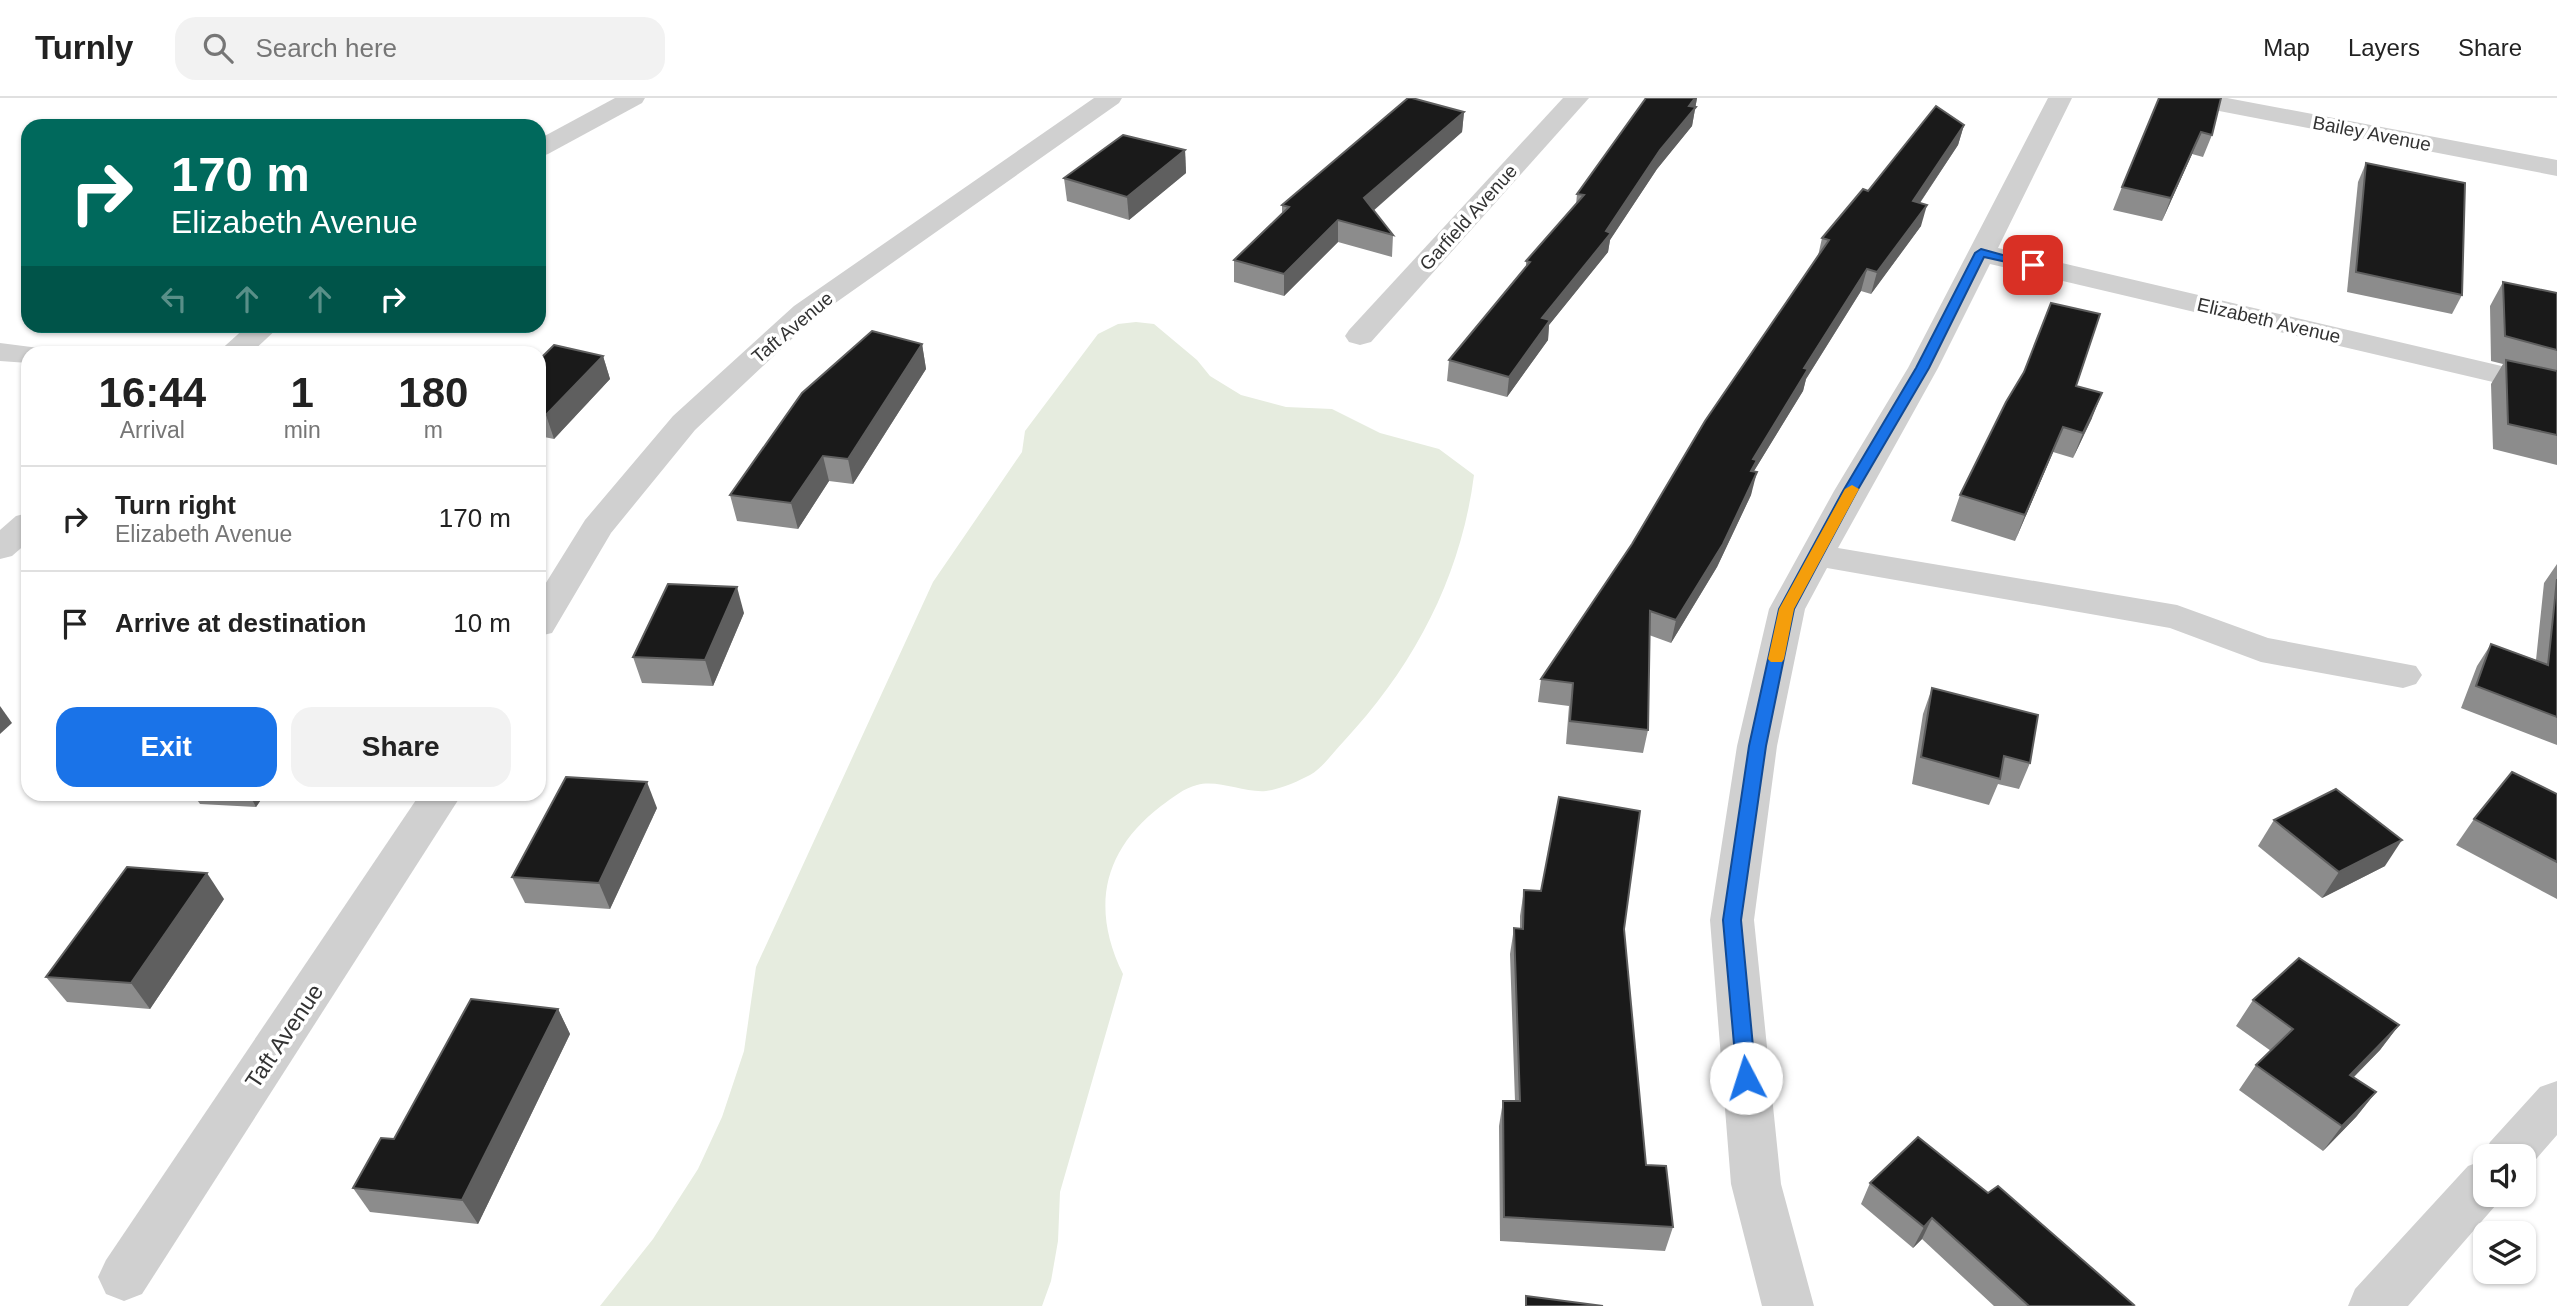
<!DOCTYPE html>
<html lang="en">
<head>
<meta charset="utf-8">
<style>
	:root { --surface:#fff; --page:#f2f2f2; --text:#222; --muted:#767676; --line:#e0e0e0; --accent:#1a73e8 }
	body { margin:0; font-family:Helvetica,sans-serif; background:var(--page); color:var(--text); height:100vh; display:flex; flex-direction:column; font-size:26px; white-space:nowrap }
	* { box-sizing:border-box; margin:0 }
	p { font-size:23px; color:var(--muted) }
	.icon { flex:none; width:38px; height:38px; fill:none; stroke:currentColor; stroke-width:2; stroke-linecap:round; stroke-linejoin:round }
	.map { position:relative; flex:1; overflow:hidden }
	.details { position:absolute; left:21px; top:248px; width:525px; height:455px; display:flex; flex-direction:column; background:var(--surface); border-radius:21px; box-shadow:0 2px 5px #0004 }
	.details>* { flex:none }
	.banner { position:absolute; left:21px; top:21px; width:525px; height:214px; border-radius:21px; box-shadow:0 2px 5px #0004; background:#00695c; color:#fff; overflow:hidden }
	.fabs { position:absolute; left:2473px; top:1046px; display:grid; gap:14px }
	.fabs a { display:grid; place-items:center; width:63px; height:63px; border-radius:14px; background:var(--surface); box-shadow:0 2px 5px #0004; font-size:35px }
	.pin { position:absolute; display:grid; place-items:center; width:60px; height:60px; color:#fff; margin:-30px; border-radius:14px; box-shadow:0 4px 10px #0006 }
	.me { position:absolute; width:77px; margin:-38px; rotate:355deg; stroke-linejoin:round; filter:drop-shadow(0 0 5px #0008) }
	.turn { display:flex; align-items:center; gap:24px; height:147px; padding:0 35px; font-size:32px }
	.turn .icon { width:91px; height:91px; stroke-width:2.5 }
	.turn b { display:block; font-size:49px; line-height:60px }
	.lanes { display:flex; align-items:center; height:66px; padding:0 35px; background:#0003; justify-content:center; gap:35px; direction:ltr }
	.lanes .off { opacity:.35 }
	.eta { display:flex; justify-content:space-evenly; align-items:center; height:119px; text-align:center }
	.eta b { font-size:42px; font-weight:700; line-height:49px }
	.action { display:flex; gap:14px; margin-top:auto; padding:14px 35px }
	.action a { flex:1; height:80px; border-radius:21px; background:var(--accent); color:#fff; font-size:28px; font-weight:700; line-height:80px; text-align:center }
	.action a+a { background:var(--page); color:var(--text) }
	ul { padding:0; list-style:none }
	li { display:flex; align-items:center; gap:21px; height:105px; padding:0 35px; border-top:2px solid var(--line) }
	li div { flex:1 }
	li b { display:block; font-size:26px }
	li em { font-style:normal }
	header { display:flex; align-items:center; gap:42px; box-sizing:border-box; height:98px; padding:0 35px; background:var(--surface); border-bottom:2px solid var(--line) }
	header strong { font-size:33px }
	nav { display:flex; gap:38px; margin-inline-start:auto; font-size:24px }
	.search { width:490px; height:63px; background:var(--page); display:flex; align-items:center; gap:18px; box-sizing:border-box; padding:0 24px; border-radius:21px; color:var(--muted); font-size:26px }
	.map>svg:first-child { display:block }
</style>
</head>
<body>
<header>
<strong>Turnly</strong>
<div class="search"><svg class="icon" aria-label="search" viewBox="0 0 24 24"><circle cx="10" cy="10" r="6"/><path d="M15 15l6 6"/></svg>Search here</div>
<nav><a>Map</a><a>Layers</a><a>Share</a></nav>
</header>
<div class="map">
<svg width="2557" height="1208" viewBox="0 0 2557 1208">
	<rect width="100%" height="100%" fill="#fff"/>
	<path fill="#e6ecdf" d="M1136 224 1154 226 1197 262 1210 278 1241 297 1286 309 1332 311 1380 335 1439 351 1474 377C1461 479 1414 568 1344 643 1334 653 1323 670 1310 677 1299 683 1278 692 1266 693 1244 695 1218 681 1197 687 1184 690 1172 700 1161 708 1102 753 1091 811 1123 876L1060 1094 1058 1143 1051 1183 1042 1208H600L653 1141 698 1071 722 1019 744 953 756 869 933 484 1022 354 1025 333 1098 236 1118 226Z"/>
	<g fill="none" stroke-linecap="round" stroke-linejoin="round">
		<g fill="#d0d0d0" fill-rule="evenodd">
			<path d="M615 0H645L642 5 548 56 539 59V41Z"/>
			<path d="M1094 0H1122L1119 5 814 220 695 332 611 435 552 535 539 538V496L585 422 673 318 794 208Z"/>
			<path d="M1563 0H1589L1371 244 1360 247 1349 244 1345 238 1349 232Z"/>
			<path d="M2048 0H2072L1998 150 2557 281V299L1990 166 1938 270 1838 450 2177 507 2268 540 2416 568 2422 577 2416 586 2403 590 2261 564 2170 530 1827 470 1805 511 1777 648 1754 822 1781 1086 1814 1208H1762L1731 1086 1710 822 1737 648 1769 511 1834 393 1908 270Z"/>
			<path d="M2176 0H2227L2557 62V78L2188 7 2179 5Z"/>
			<path d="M247 228H280L250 256H216Z"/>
			<path d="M0 245 39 250 43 256H28V265L0 263Z"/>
			<path d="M28 415V444L12 458 0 461V432L16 418Z"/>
			<path d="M420 696H462L142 1196 124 1203 106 1196 98 1179 106 1162Z"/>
			<path d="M2557 983V1037L2524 1075V1059H2485V1097H2504L2502 1100 2408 1208H2348L2355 1191 2468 1068 2484 1062 2483 1059 2490 1044 2540 989Z"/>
		</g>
	</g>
	<g fill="#8c8c8c">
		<path d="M1646 0H1697L1692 28 1657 71 1610 142 1608 154 1549 227 1548 242 1507 299 1447 283 1449 262 1526 169V163L1576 107 1577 96Z"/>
		<path d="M2159 0 2212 37 2203 59 2192 56 2162 123 2113 112 2122 89Z"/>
		<path d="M1464 14 1462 34 1373 112 1393 137 1392 159 1338 144 1284 198 1234 184V162L1282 115V107Z"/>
		<path d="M1964 27 1958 47 1920 105 1921 128 1871 196 1861 193 1806 281 1803 293 1754 373 1751 397 1717 469 1671 545 1649 537 1648 632 1643 655 1566 646 1569 608 1538 604 1541 581 1632 446 1818 158 1822 140 1868 93Z"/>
		<path d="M1185 52 1186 75 1129 122 1067 103 1064 80Z"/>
		<path d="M2366 65 2462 197 2452 216 2347 194 2358 84Z"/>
		<path d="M2503 184 2557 195V367L2493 351 2491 286 2503 266 2491 263 2490 208Z"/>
		<path d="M922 246 926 271 853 386 829 383 798 431 737 423 730 397Z"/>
		<path d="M603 258 610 281 554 341 539 338V262Z"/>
		<path d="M2076 288 2092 320 2073 360 2053 354 2015 443 1951 423 1960 397Z"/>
		<path d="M2557 466V647L2461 610 2477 568 2491 546 2536 562 2544 485Z"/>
		<path d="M744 515 713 588 642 585 633 559Z"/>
		<path d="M1932 590 2030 665 2019 691 1998 686 1989 707 1912 686 1923 616Z"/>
		<path d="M193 696H265L256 709 200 706Z"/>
		<path d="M2557 696V801L2456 747 2474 721Z"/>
		<path d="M657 710 610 811 525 805 512 779Z"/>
		<path d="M2274 722 2385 768 2322 800 2258 748Z"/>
		<path d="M1524 792 1624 831 1646 1067 1673 1129 1665 1153 1500 1143 1499 1028 1503 1003H1515L1510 856 1514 830 1520 831V818Z"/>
		<path d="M224 801 150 911 67 904 46 879Z"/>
		<path d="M2253 902 2399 927 2380 952 2354 979 2376 994 2356 1019 2323 1053 2239 992 2256 967 2271 953 2236 928Z"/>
		<path d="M558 911 570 936 478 1126 370 1114 353 1090 394 1041Z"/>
		<path d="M1870 1085 1988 1095 2133 1208H1994L1922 1141 1913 1150 1861 1106Z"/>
	</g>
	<g fill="#5f5f5f">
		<path d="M1695 0H1697L1692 28 1657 71 1610 142 1608 154 1549 227 1548 242 1507 299 1509 279 1542 220 1606 133Z"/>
		<path d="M1464 14 1462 34 1363 122 1364 100Z"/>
		<path d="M1964 27 1958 47 1907 124 1913 103Z"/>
		<path d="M2201 34 2192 56 2162 123 2171 100Z"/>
		<path d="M1185 52 1186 75 1129 122 1127 99Z"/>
		<path d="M1927 107 1921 128 1871 196 1877 174Z"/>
		<path d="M1338 122V144L1284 198V176Z"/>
		<path d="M1867 171 1861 193 1806 281 1803 293 1754 373 1745 395 1753 361 1804 270Z"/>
		<path d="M922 246 926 271 853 386 848 361Z"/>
		<path d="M603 258 610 281 554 341 546 317Z"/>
		<path d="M2102 295 2092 320 2073 360 2083 335Z"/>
		<path d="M2063 329 2053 354 2015 443 2025 417Z"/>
		<path d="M823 358 829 383 798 431 791 405Z"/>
		<path d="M1757 374 1751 397 1717 469 1671 545 1676 522Z"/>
		<path d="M737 489 744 515 713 588 705 562Z"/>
		<path d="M0 608 12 625 0 636Z"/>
		<path d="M647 684 657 710 610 811 599 785Z"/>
		<path d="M249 696H265L256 709Z"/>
		<path d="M2402 742 2385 768 2322 800 2339 774Z"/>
		<path d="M207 775 224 801 150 911 131 885Z"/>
		<path d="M558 911 570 936 478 1126 462 1102Z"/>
		<path d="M2399 927 2380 952 2331 1002 2350 977Z"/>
		<path d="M2376 994 2356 1019 2323 1053 2342 1028Z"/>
		<path d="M1932 1120 1922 1141 1913 1150 1924 1129Z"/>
	</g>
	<g fill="#1a1a1a" stroke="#5f5f5f" stroke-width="2">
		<path d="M1408 0H1412L1464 14 1364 100 1393 137 1338 122 1284 176 1234 162 1289 109 1282 107Z"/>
		<path d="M1646 0H1695L1689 8 1696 9 1660 52 1606 133 1611 135 1542 220 1550 222 1509 279 1449 262 1530 164 1526 163 1584 97 1577 96Z"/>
		<path d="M2159 0H2221L2212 37 2201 34 2171 100 2122 89Z"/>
		<path d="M1936 8 1964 27 1913 103 1927 107 1877 174 1867 171 1804 270 1808 271 1753 361 1757 362 1751 373 1757 374 1723 446 1676 522 1650 513 1648 632 1570 623 1573 585 1541 581 1632 446 1705 323 1829 142 1822 140 1863 91 1868 93Z"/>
		<path d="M1123 37 1185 52 1127 99 1064 80Z"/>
		<path d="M2366 65 2465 85 2462 197 2356 174Z"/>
		<path d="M2503 184 2557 195V252L2505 238Z"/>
		<path d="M2051 205 2100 216 2076 288 2102 295 2083 335 2063 329 2025 417 1960 397 2006 304 2024 274Z"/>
		<path d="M872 233 922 246 848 361 823 358 791 405 730 397 802 295Z"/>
		<path d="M554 247 603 258 546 317 539 316V262Z"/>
		<path d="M2506 262 2557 273V337L2508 326Z"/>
		<path d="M2557 481V619L2476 588 2491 546 2548 567Z"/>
		<path d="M668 486 737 489 705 562 633 559Z"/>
		<path d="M1932 590 2038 617 2030 665 2004 658 2000 681 1921 659Z"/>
		<path d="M2512 674 2557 696V764L2474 721Z"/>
		<path d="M566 679 647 684 599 785 512 779Z"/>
		<path d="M2336 691 2402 742 2339 774 2274 722Z"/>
		<path d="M1559 699 1640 713 1624 831 1646 1067 1666 1068 1673 1129 1504 1119 1503 1003H1520L1514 830 1523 831 1524 792 1541 793Z"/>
		<path d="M127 769 207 775 131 885 46 879Z"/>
		<path d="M2299 860 2399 927 2350 977 2376 994 2342 1028 2256 967 2293 931 2253 902Z"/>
		<path d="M471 901 558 911 462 1102 353 1090 381 1040 394 1041Z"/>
		<path d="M1918 1039 1988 1095 1998 1088 2134 1207 2132 1208H2029L1932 1120 1924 1129 1870 1085Z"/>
		<path d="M1526 1198 1603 1208H1526Z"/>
	</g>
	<path fill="#1a73e8" stroke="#114b97" stroke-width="2" d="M1981 151 2039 167 2033 170 1984 159 1929 270 1857 393 1794 511 1766 648 1741 822 1756 980 1753 986 1746 989 1740 986 1737 980 1723 822 1749 648 1779 511 1843 393 1916 270 1975 155Z"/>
	<path fill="#f59e0b" d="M1852 387 1859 391 1794 511 1784 561 1782 564H1771L1768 561 1779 511 1845 391Z"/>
	<g text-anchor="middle" stroke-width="7" stroke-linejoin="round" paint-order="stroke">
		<g font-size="19" fill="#333" stroke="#fff">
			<text transform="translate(2372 35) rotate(11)" y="7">Bailey Avenue</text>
			<text transform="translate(1468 119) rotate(-48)" y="7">Garfield Avenue</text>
			<text transform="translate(2269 222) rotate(13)" y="7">Elizabeth Avenue</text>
			<text transform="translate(792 229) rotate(-40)" y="7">Taft Avenue</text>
		</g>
		<g font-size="23" fill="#333" stroke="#fff">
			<text transform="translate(284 938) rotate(-56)" y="8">Taft Avenue</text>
		</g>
	</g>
</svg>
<div class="fabs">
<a><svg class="icon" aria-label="sound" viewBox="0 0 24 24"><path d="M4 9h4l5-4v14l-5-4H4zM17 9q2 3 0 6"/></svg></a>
<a><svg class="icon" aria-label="layers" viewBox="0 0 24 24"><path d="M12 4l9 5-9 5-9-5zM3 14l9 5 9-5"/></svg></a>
</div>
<div class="pin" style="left:2033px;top:167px;background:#d93025"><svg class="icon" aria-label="arrive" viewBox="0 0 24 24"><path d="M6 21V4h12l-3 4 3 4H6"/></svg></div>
<svg class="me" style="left:1746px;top:980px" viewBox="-20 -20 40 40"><circle r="19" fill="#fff"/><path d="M0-13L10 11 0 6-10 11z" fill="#1a73e8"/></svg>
<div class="banner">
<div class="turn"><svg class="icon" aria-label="right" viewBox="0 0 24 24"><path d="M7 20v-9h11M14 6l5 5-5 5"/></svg><div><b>170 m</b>Elizabeth Avenue</div></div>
<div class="lanes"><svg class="icon off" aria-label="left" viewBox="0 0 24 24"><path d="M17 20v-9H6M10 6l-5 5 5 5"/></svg><svg class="icon off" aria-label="ahead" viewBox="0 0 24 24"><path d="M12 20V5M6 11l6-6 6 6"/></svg><svg class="icon off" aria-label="ahead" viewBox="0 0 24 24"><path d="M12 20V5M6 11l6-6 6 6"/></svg><svg class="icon" aria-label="right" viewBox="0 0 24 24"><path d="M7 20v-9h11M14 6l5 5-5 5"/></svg></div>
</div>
<section class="details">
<div class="eta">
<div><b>16:44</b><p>Arrival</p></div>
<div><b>1</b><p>min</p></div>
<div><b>180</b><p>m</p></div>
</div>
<ul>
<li><svg class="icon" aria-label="right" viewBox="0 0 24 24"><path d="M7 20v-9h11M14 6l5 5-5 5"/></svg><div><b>Turn right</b><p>Elizabeth Avenue</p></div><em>170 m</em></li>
<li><svg class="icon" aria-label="arrive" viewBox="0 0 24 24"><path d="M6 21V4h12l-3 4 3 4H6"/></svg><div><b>Arrive at destination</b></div><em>10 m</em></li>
</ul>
<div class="action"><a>Exit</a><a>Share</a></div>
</section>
</div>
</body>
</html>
